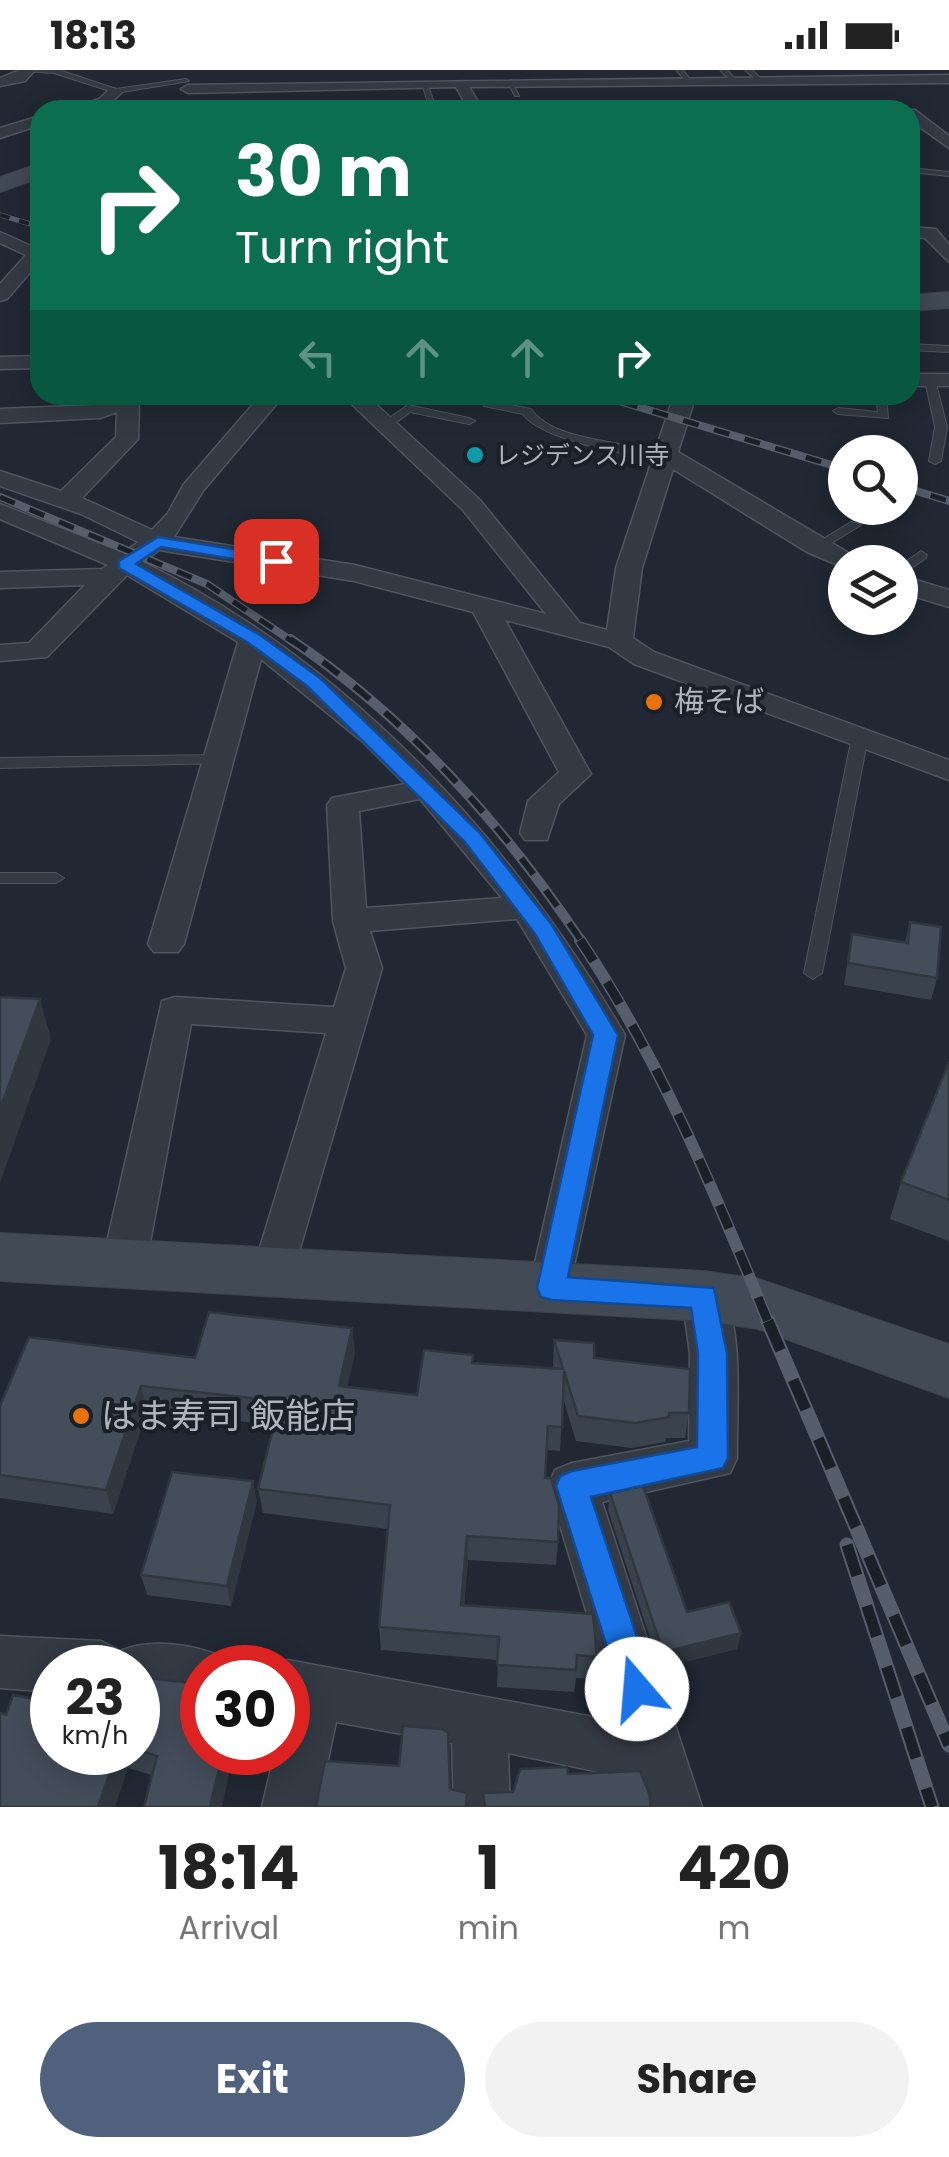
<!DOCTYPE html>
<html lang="en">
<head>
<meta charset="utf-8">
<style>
	:root { --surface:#fff; --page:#f2f2f2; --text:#222; --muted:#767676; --accent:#50617d }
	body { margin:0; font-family:Poppins,"Noto Sans JP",sans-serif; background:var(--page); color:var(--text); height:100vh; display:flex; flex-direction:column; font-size:38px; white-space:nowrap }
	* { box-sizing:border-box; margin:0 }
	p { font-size:32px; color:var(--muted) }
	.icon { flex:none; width:55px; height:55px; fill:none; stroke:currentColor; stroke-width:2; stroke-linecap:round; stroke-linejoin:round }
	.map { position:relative; height:1737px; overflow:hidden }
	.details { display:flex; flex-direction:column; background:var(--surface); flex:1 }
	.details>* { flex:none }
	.banner { position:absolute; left:30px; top:30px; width:890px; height:305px; border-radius:30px; box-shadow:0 5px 25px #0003; background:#0b6e4f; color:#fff; overflow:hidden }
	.tools { position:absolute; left:828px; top:365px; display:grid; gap:20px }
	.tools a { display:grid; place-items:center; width:90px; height:90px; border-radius:50%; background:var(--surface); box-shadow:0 5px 25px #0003; font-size:50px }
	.speed { position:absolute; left:30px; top:1575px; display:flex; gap:20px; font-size:50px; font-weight:700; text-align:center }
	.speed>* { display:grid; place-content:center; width:130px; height:130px; border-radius:50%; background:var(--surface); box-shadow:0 5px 25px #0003; line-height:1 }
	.speed small { font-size:25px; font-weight:400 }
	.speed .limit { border:15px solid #d22; background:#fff; color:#111 }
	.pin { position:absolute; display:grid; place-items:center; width:85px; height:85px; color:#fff; margin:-42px; border-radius:20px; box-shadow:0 5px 15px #0006 }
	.me { position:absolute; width:110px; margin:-55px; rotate:342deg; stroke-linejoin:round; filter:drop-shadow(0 0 8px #0008) }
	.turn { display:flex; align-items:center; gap:35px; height:210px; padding:0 40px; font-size:45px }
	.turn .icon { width:130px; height:130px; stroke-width:2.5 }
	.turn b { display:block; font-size:70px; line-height:85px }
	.lanes { display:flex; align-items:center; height:95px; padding:0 40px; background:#0003; justify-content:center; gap:50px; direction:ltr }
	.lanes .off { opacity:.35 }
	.eta { display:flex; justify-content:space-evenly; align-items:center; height:170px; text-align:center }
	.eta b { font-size:60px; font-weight:700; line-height:70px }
	.action { display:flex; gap:20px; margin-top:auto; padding:20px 40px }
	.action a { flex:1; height:115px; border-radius:60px; background:var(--accent); color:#fff; font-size:40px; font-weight:700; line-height:115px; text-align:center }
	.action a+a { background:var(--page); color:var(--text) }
	.status { display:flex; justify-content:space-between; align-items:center; height:70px; padding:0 50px; background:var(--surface); direction:ltr }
	.status svg { height:28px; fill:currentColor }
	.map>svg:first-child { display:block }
</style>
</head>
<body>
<div class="status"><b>18:13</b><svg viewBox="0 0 49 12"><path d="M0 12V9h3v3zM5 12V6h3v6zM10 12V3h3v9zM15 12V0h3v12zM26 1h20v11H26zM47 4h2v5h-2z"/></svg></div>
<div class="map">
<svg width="949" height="1737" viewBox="0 0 949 1737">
	<rect width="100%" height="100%" fill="#212833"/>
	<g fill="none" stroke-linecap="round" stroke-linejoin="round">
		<defs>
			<g id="lane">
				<path d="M59 0 116 19 186 9 189 11 116 23 54 3 24 1Z"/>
				<path d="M676 0H683L693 14H689Z"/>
				<path d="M720 0H727L737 11 732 12Z"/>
				<path d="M745 0H752L761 9 756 10Z"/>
				<path d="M508 12H512L519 26H515Z"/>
				<path d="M422 13 427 14 434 32 427 30Z"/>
				<path d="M910 98 949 102V106L910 102Z"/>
				<path d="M910 274 949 276V282L910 280Z"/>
				<path d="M930 307 935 310 947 357 941 391 935 394 929 391 935 357 925 310Z"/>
				<path d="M486 325H501L496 332 531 339C556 375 635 369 670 388L664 391C631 385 542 371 523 344L484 336 483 334 488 328Z"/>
				<path d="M876 325H886L888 348 838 344 833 341 838 338 878 342Z"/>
				<path d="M408 335 469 348 475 351 469 354 410 342 393 355H385V351Z"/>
				<path d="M851 452 861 455 820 480 810 477Z"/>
				<path d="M921 481 927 485 926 488 900 506V496Z"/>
				<path d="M860 662 868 667 822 903 813 909 804 903 852 667Z"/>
				<path d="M219 685 227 690 224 693 0 698V688Z"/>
				<path d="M0 803H56L64 808 56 813H0Z"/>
			</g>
			<g id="street">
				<path d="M20 0H35L25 11 0 16V8Z"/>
				<path d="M949 5V13L469 17 483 40H469L456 17 188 23 181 19 188 15Z"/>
				<path d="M111 18 123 21 109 35 67 40 99 29Z"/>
				<path d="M572 36 582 37 584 40H565Z"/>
				<path d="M905 40H915L949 66V78L910 50V40Z"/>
				<path d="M40 46V55L0 68V58Z"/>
				<path d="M910 157 936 159 949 175V192L925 168 910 167Z"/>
				<path d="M0 162 40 180V191L7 229 0 231V214L26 185 0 173Z"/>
				<path d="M40 286V298L0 299V287Z"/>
				<rect x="910" y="304" width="39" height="12"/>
				<path d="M121 325H151L139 333 138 369 82 428 152 460 168 443 184 414 261 325H284L203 421 174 467 355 495 546 544 463 440 342 325H366L480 430 580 553 607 560 616 498 674 325H696L678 382 864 492H845V498L807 482 673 399 642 498 633 568 654 582 949 690V710L634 594 609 577 505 550 591 704 559 734 547 770H525L520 763 528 731 559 702 473 542 354 511 159 480 143 492C350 594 510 768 625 965L566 1232 551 1237 536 1232 529 1219 587 965 517 849 370 861 382 898 289 1216 274 1221 259 1216 252 1203 326 963 191 954 146 1194 139 1207 124 1212 109 1207 102 1194 162 931 175 927 334 937 346 898 333 851 327 735 332 728 405 714 363 672 261 589 184 874 178 882H154L148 874 238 572 127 505 47 587 0 591V575L29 573 85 515 0 518V502L102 499 108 495 0 449V434L123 483 138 472 81 444 0 416V401L61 421 116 367 117 342 100 348 0 353V339L97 335ZM420 729 502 828 366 838 359 741Z"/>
				<path d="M900 505 949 520V537L900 522Z"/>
				<path d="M704 1208 720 1213C745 1264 736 1333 737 1388L730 1403 602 1432 702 1737H646L638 1710 508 1683 510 1737H454L452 1673 336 1652 318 1737H262L275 1682H288V1598H270L288 1590 620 1652 548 1416 555 1400 572 1393 689 1371 690 1284 682 1226 688 1213Z"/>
				<path d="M0 1566 101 1571 120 1581C150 1568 191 1574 221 1586L226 1598H202V1632L138 1626V1598H52V1622L0 1618Z"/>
			</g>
			<g id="secondary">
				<path d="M40 93V108L0 122V107Z"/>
				<path d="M949 222V238L910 241V225Z"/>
				<path d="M0 1163 704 1201 759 1209 949 1274V1328L758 1259 704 1251 0 1211Z"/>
			</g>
		</defs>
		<use href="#lane" stroke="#4e555f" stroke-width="2"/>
		<use href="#street" stroke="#4e555f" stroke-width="3"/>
		<use href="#secondary" stroke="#3d434d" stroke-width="2"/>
		<use href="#lane" fill="#343a44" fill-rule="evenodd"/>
		<use href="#street" fill="#343a44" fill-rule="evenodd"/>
		<use href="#secondary" fill="#424a56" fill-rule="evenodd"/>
		<defs>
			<g id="rail-far4">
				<path d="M0 145 40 157"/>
				<path d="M598 325 631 335"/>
			</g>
			<g id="rail-far3">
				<path d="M622 332 845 399"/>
				<path d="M900 416 949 431"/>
				<path d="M0 427 207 514 293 572"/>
			</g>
			<path id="rail-far2" d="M290 569C406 646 505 757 582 872"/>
			<path id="rail-far1" d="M580 870C660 989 714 1121 769 1254"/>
			<g id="rail">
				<path d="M768 1251 949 1675"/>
				<path d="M847 1475 932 1737"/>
			</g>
		</defs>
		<use href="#rail-far4" stroke="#565e6b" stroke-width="5"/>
		<use href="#rail-far3" stroke="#565e6b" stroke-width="8"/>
		<use href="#rail-far2" stroke="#565e6b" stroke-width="10"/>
		<use href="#rail-far1" stroke="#565e6b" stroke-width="12"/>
		<use href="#rail" stroke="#565e6b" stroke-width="15"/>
		<use href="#rail-far4" stroke="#192028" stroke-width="4" stroke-dasharray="10" stroke-linecap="butt"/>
		<use href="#rail-far3" stroke="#192028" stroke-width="5" stroke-dasharray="16" stroke-linecap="butt"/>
		<use href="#rail-far2" stroke="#192028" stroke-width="6" stroke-dasharray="20" stroke-linecap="butt"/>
		<use href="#rail-far1" stroke="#192028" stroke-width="9" stroke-dasharray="25" stroke-linecap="butt"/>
		<use href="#rail" stroke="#192028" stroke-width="11" stroke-dasharray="32" stroke-linecap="butt"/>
	</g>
	<g fill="#3a434d">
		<path d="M910 852 937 908 931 930 844 915 852 864 905 872Z"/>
		<path d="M949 992V1171L890 1149 901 1112Z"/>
		<path d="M352 1258 355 1283 347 1317 417 1325 473 1293 553 1298 554 1270 594 1288 689 1343 685 1368H666L665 1372 632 1378 576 1371 563 1328 560 1381 546 1380 545 1408 558 1472 556 1495 468 1490 464 1535 597 1587 595 1609 576 1608 574 1622 497 1617 498 1590 381 1580 379 1557 387 1459 263 1443 258 1419 274 1355 147 1341 113 1444 0 1428V1336L195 1288Z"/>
		<path d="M610 1423 687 1542 741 1563 737 1579 660 1598 608 1440Z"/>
		<path d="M257 1431 231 1536 147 1525 141 1505Z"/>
		<path d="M138 1607 202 1682H265L259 1705 230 1700 152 1705 128 1698 52 1682H138Z"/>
	</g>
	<g fill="#30373f">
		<path d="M40 929 51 969 0 1113V1039Z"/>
		<path d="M352 1258 355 1283 342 1340 339 1316Z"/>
		<path d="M141 1316 147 1341 113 1444 106 1420Z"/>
		<path d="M253 1411 257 1431 231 1536 227 1516Z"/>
		<path d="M467 1466 468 1490 462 1558 461 1535Z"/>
		<path d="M741 1563 737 1579 660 1598 663 1582Z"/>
		<path d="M117 1682H123L128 1698 115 1737H98Z"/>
		<path d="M223 1682H225L230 1700 222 1737H210Z"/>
		<path d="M265 1682 259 1705 254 1683Z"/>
	</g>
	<g fill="#444e5a" stroke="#30373f" stroke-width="2.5">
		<path d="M910 852 941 857 937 908 848 893 852 864 908 873Z"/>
		<path d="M0 927 40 929 0 1039Z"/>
		<path d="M949 992V1130L901 1112Z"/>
		<path d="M209 1242 352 1258 339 1316 417 1325 424 1280 473 1285 472 1293 563 1299 554 1270 594 1273V1288L690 1299 689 1343H669V1347L635 1353 578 1346 564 1301 562 1357 548 1356 545 1408H551L559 1436 558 1472 467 1466 461 1535 593 1544 597 1587 577 1585 576 1600 497 1595 499 1567 379 1557 390 1435 258 1419 280 1331 141 1316 106 1420 0 1405V1336L29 1267 195 1288Z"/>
		<path d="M172 1402 253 1411 227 1516 141 1505Z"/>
		<path d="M643 1416 687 1542 729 1532 741 1563 663 1582 610 1423Z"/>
		<path d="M138 1607 202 1614V1682H223L210 1737H144L157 1686 138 1680Z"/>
		<path d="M13 1625 52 1632V1682H117L98 1737H0V1643L6 1645Z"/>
		<path d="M403 1656 443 1659 448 1663 450 1719 467 1723 466 1737H316L325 1691 399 1696Z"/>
		<path d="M567 1697 568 1704 640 1701 649 1723 651 1737H485L483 1723 513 1722 520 1699Z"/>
	</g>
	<path fill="#1a73e8" stroke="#114b97" stroke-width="2.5" d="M158 467 282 487V494L276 496 161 477 136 494 260 565 320 608 480 763 552 855 618 965 568 1207 714 1218 727 1284 728 1388 723 1398 591 1427 654 1619 649 1631 637 1636 624 1631 556 1416 560 1406 572 1401 697 1377 698 1284 691 1238 551 1230 541 1227 537 1218 593 965 535 864 465 772 307 616 247 572 119 498V491Z"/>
	<circle fill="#0f9aa8" stroke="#192028" stroke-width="4" cx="475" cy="385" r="10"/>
	<g fill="#e8710a" stroke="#192028" stroke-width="4">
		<circle cx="654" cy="632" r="10"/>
		<circle cx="81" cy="1346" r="10"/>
	</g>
	<g text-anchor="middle" stroke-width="8" stroke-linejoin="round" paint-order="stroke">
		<g font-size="25" fill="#aeb5c1" stroke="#192028" text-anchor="start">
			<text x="495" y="394">レジデンス川寺</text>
		</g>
		<g font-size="30" fill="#aeb5c1" stroke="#192028" text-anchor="start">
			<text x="674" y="642">梅そば</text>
		</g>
		<g font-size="35" fill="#aeb5c1" stroke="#192028" text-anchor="start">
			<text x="101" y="1358">はま寿司 飯能店</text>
		</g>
	</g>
</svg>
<div class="tools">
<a><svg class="icon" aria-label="search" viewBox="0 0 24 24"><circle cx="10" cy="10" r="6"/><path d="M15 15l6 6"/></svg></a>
<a><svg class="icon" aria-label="layers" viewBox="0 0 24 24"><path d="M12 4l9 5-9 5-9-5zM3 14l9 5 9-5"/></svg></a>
</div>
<div class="speed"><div>23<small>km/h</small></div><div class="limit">30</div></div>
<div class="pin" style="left:276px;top:491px;background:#d93025"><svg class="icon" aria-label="arrive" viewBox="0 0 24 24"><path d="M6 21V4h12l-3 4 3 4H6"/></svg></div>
<svg class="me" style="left:637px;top:1619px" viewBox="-20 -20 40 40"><circle r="19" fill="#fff"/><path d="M0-13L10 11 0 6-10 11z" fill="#1a73e8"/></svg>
<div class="banner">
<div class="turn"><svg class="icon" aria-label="right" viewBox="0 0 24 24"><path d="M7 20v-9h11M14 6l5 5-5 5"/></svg><div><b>30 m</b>Turn right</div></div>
<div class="lanes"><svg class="icon off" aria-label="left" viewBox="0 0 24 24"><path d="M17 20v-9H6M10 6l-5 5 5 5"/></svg><svg class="icon off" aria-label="ahead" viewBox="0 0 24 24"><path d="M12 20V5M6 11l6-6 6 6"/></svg><svg class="icon off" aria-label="ahead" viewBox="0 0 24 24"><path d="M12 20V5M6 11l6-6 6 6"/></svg><svg class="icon" aria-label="right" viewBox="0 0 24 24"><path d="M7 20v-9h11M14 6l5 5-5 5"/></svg></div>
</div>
</div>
<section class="details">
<div class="eta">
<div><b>18:14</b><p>Arrival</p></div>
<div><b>1</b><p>min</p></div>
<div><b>420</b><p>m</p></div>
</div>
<div class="action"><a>Exit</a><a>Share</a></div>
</section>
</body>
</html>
